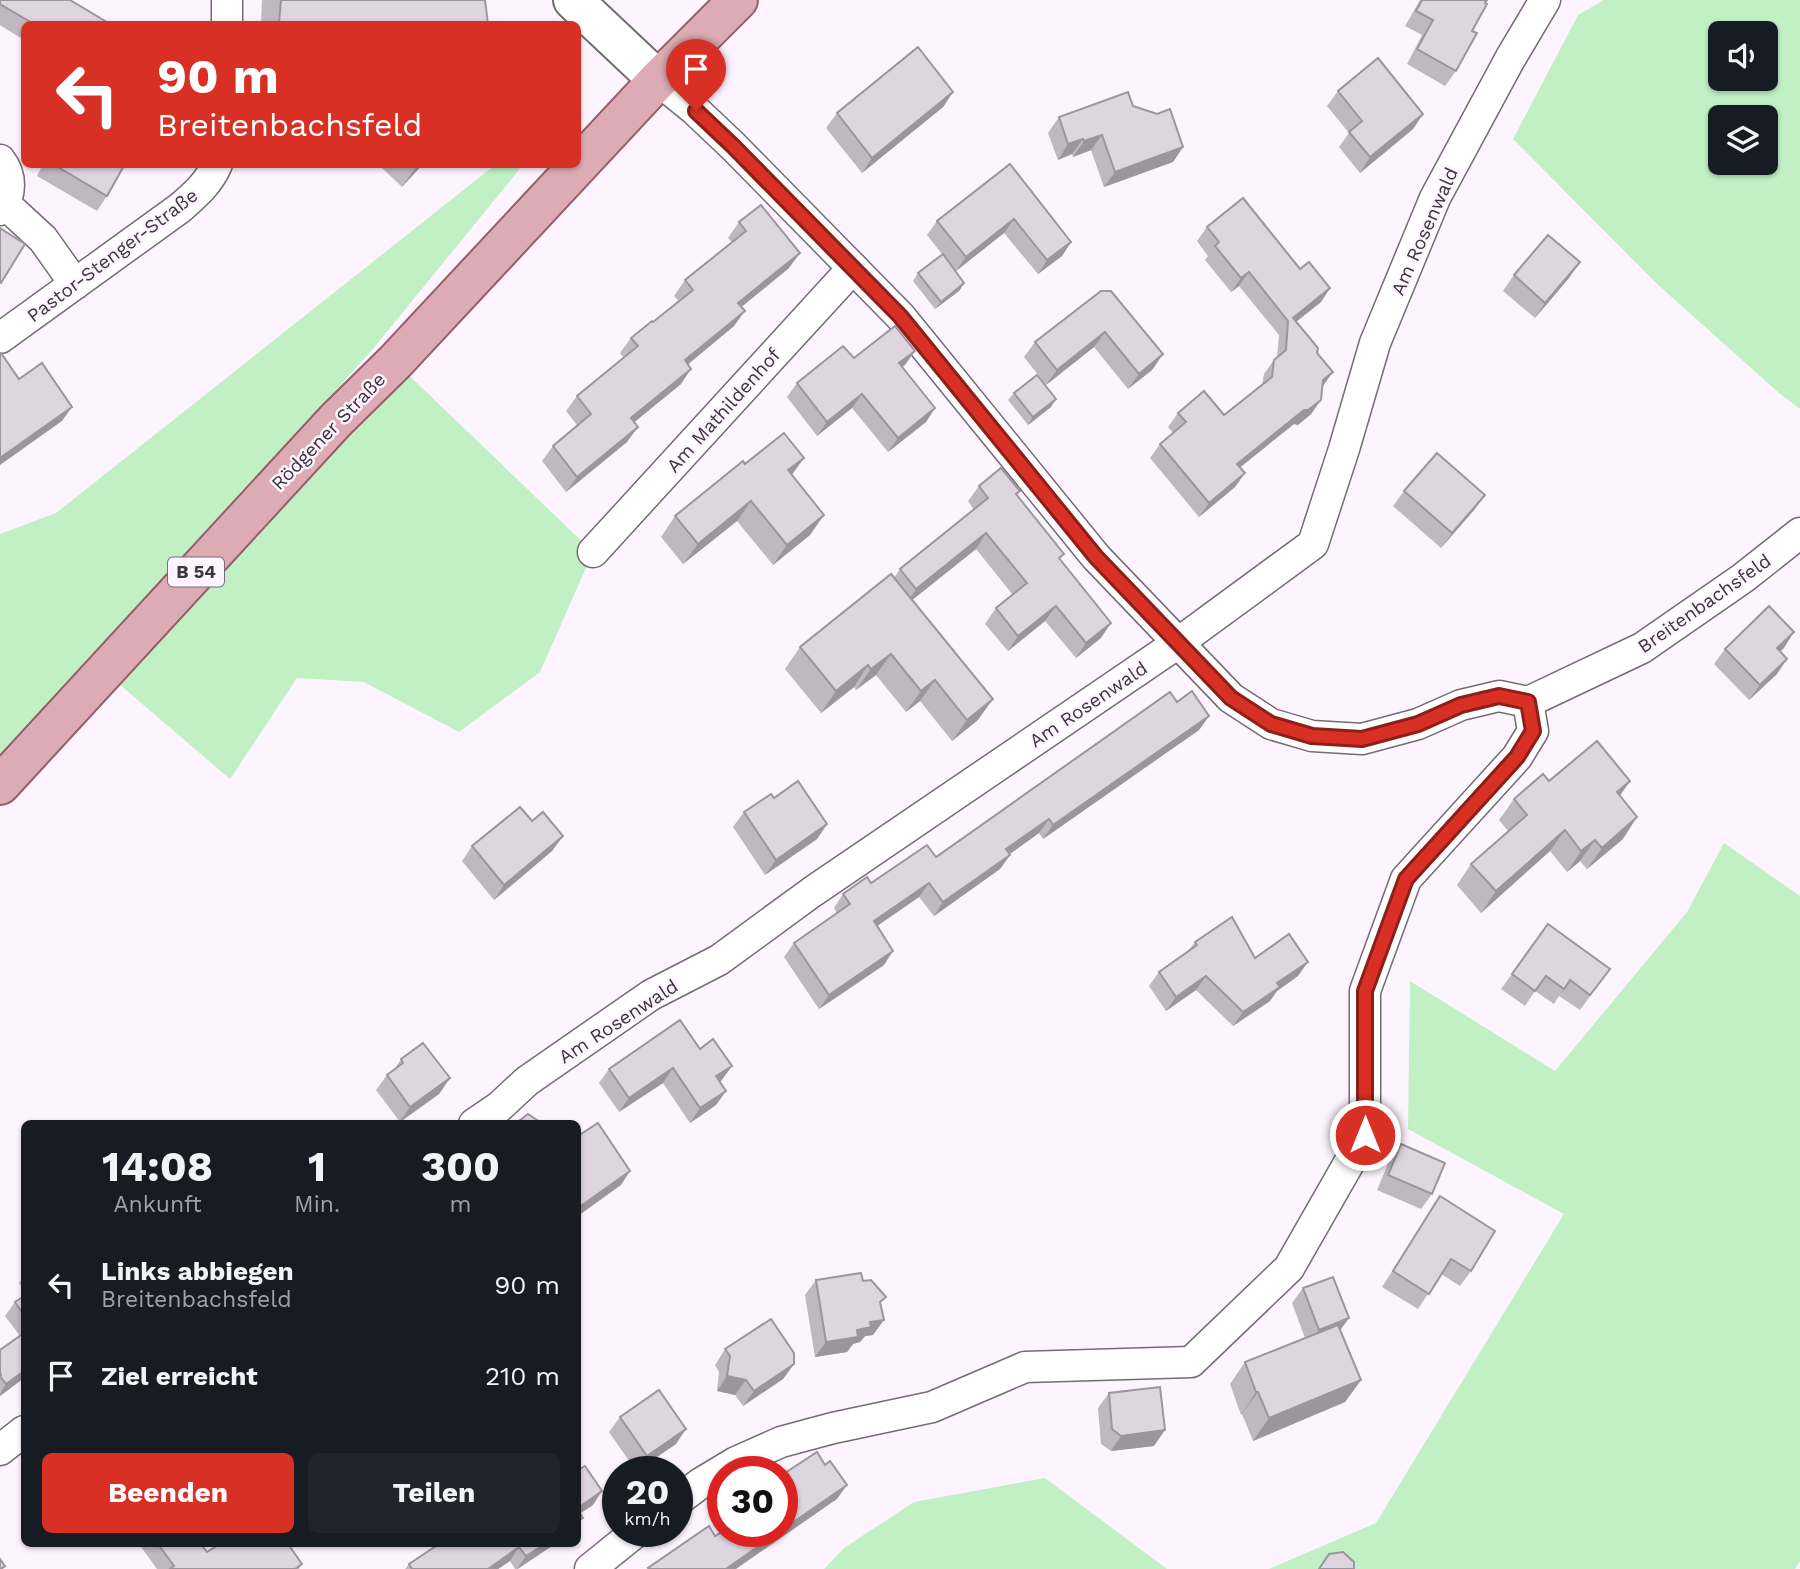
<!DOCTYPE html>
<html lang="de">
<head>
<meta charset="utf-8">
<style>
	:root { --surface:#171b24; --page:#20242c; --text:#f1f3f6; --muted:#9ea1a6; --accent:#d93025 }
	body { margin:0; font-family:"Work Sans",sans-serif; background:var(--page); color:var(--text); height:100vh; display:flex; flex-direction:column; font-size:26px; white-space:nowrap }
	* { box-sizing:border-box; margin:0 }
	p { font-size:23px; color:var(--muted) }
	.icon { flex:none; width:38px; height:38px; fill:none; stroke:currentColor; stroke-width:2; stroke-linecap:round; stroke-linejoin:round }
	.map { position:relative; flex:1; overflow:hidden }
	.panel { position:absolute; left:21px; top:1120px; width:560px; height:427px; display:flex; flex-direction:column; background:var(--surface); border-radius:10px; box-shadow:0 2px 5px #0004 }
	.panel>* { flex:none }
	.hud { position:absolute; left:21px; top:21px; width:560px; height:147px; border-radius:10px; box-shadow:0 2px 5px #0004; background:#d93025; color:#fff; overflow:hidden }
	.fabs { position:absolute; left:1708px; top:21px; display:grid; gap:14px }
	.fabs a { display:grid; place-items:center; width:70px; height:70px; border-radius:10px; background:var(--surface); box-shadow:0 2px 5px #0004; font-size:35px }
	.speed { position:absolute; left:602px; top:1456px; display:flex; gap:14px; font-size:35px; font-weight:700; text-align:center }
	.speed>* { display:grid; place-content:center; width:91px; height:91px; border-radius:50%; background:var(--surface); box-shadow:0 2px 5px #0004; line-height:1 }
	.speed small { font-size:18px; font-weight:400 }
	.speed .limit { border:10px solid #d22; background:#fff; color:#111 }
	.pin { position:absolute; display:grid; place-items:center; width:60px; height:60px; color:#fff; margin:-72px -30px; border-radius:50% 50% 50% 0; rotate:-45deg; box-shadow:0 0 7px #0007 }
	.pin .icon { rotate:45deg }
	.me { position:absolute; width:77px; margin:-38px; rotate:0deg; stroke-linejoin:round; filter:drop-shadow(0 0 5px #0008) }
	.turn { display:flex; align-items:center; gap:24px; height:147px; padding:0 21px; font-size:32px }
	.turn .icon { width:91px; height:91px; stroke-width:2.5 }
	.turn b { display:block; font-size:49px; line-height:60px }
	.eta { display:flex; justify-content:space-evenly; align-items:center; height:119px; text-align:center }
	.eta b { font-size:42px; font-weight:700; line-height:49px }
	.primary-button { display:flex; gap:14px; margin-top:auto; padding:14px 21px }
	.primary-button a { flex:1; height:80px; border-radius:10px; background:var(--accent); color:#fff; font-size:28px; font-weight:700; line-height:80px; text-align:center }
	.primary-button a+a { background:var(--page); color:var(--text) }
	ul { padding:0; list-style:none }
	li { display:flex; align-items:center; gap:21px; height:91px; padding:0 21px }
	li div { flex:1 }
	li b { display:block; font-size:26px }
	li em { font-style:normal }
	.map>svg:first-child { display:block }
</style>
</head>
<body>
<div class="map">
<svg width="1800" height="1569" viewBox="0 0 1800 1569">
	<rect width="100%" height="100%" fill="#fef4ff"/>
	<g fill="#c0f0c4" fill-rule="evenodd">
		<path d="M1604 0H1800V409L1779 393 1656 283 1513 139 1578 15ZM1720 33H1766V79H1720ZM1720 117H1766V163H1720Z"/>
		<path d="M495 165H523L372 350 81 675 0 761V534L56 513Z"/>
		<path d="M395 362 593 552 540 672 459 732 364 682 297 678 230 779 105 672Z"/>
		<path d="M1724 843 1800 896V1561L1795 1569H1269L1376 1523 1564 1214 1408 1129 1410 981 1555 1071 1687 912Z"/>
		<path d="M1045 1478 1167 1569H824L844 1548 914 1502Z"/>
	</g>
	<g fill="none" stroke-linecap="round" stroke-linejoin="round">
		<defs>
			<g id="minor">
				<path d="M227 24V0"/>
				<path d="M658 80 696 111 733 146 900 316 1096 557 1231 698 1271 724 1312 736 1362 739 1418 724 1461 705 1499 696 1528 702 1642 648 1743 578 1800 533"/>
				<path d="M0 160C12 175 12 195 0 210"/>
				<path d="M5 204 43 239 75 284"/>
				<path d="M0 338 180 208C195 195 209 183 217 164"/>
				<path d="M593 552 853 268"/>
				<path d="M474 1124 499 1107 527 1081 651 995 719 960 812 892 1178 643 1313 544 1344 449 1375 343 1435 198 1510 59 1545 0"/>
				<path d="M0 1450 24 1431"/>
				<path d="M677 1501 701 1483 736 1462 781 1442 833 1428 932 1407 1025 1367 1191 1362 1289 1268 1365 1135V991L1406 879 1517 757 1533 731 1528 702"/>
				<path d="M590 1569 637 1531"/>
			</g>
			<path id="secondary" d="M573 0 658 80"/>
			<path id="primary" d="M0 785 336 420 395 362 658 80 738 0"/>
		</defs>
		<use href="#minor" stroke="#746b75" stroke-width="33"/>
		<use href="#secondary" stroke="#746b75" stroke-width="42"/>
		<use href="#primary" stroke="#945e68" stroke-width="42"/>
		<use href="#minor" stroke="#fff" stroke-width="30"/>
		<use href="#secondary" stroke="#fff" stroke-width="38"/>
		<use href="#primary" stroke="#dcabb3" stroke-width="38"/>
	</g>
	<g fill="#c0b7c1">
		<path d="M0 0 110 24H24V40L0 25Z"/>
		<path d="M262 0H485L488 24H261Z"/>
		<path d="M1420 0H1487L1472 31 1456 71 1445 86 1407 64 1422 35 1405 26Z"/>
		<path d="M1338 91 1423 114 1413 129 1360 173 1339 147 1349 133 1327 106Z"/>
		<path d="M953 92 943 107 862 173 826 128 837 113Z"/>
		<path d="M1133 106 1183 147 1173 162 1104 187 1091 150 1073 157 1072 154 1058 160 1048 133 1059 117Z"/>
		<path d="M43 164H125L107 196 97 211 37 176Z"/>
		<path d="M378 164H423L402 187Z"/>
		<path d="M1010 164 1071 242 1062 256 1038 274 1004 233 956 271 964 283 959 291 935 309 913 281 918 273 942 254 927 235 937 221Z"/>
		<path d="M739 222 789 268 741 307 734 326 688 364 681 384 634 422 627 442 566 492 542 461 553 446 577 425 566 411 577 396 624 358 620 353 631 338 653 322 679 301 674 296 685 280 732 242 728 238Z"/>
		<path d="M1207 227 1300 269 1330 288 1321 302 1296 322 1317 353 1322 387 1321 400 1311 414 1298 425 1294 424 1240 467 1245 473 1235 487 1199 517 1150 458 1160 444 1173 433 1168 427 1178 413 1224 415 1262 384 1264 374 1274 360 1277 358 1279 335 1239 286 1231 292 1205 260 1208 256 1197 241Z"/>
		<path d="M1514 275 1569 278 1535 318 1503 291Z"/>
		<path d="M1101 291 1163 354 1152 370 1128 389 1094 347 1046 385 1024 357 1035 342Z"/>
		<path d="M854 358 905 365 902 367 935 408 926 422 888 452 852 408 817 436 787 397 797 383Z"/>
		<path d="M1014 393 1051 407 1028 425 1008 400Z"/>
		<path d="M804 458 792 475 810 535 773 565 737 521 683 564 661 537 675 516 745 464Z"/>
		<path d="M979 486 1020 491 1017 495 1060 560 1101 638 1076 658 1045 621 1008 651 985 624 996 608 1013 595 976 549 912 600 978 720 952 741 920 701 906 712 876 675 856 690 854 687 821 713 785 669 800 647 894 578 900 569 974 510 968 501Z"/>
		<path d="M1404 491 1485 495 1474 510 1441 548 1393 506Z"/>
		<path d="M1784 648 1780 651 1777 674 1749 700 1714 664 1725 649Z"/>
		<path d="M1177 702 1209 716 1199 730 1043 839 1039 833 1010 854V855L1000 869 934 916 919 897 877 926 884 965 819 1009 784 957 794 943 837 913 834 908 843 894 936 857Z"/>
		<path d="M1549 781H1630L1620 796 1623 839 1587 869 1580 861 1567 872 1550 851 1481 913 1457 885 1471 864 1508 831 1499 820 1514 799Z"/>
		<path d="M774 798 827 824 817 839 765 875 733 827 744 812Z"/>
		<path d="M532 821 563 836 552 851 494 900 462 861 472 846Z"/>
		<path d="M1548 924 1610 969 1580 1010 1559 996 1554 1004 1535 991 1525 1006 1501 989Z"/>
		<path d="M1195 942 1255 958 1298 976 1277 991 1270 1001 1233 1026 1196 990 1166 1011 1149 986 1159 972 1188 951Z"/>
		<path d="M700 1049 732 1066 720 1082 726 1091 716 1105 690 1123 663 1083 619 1112 599 1083 609 1069Z"/>
		<path d="M401 1059 450 1078 439 1094 400 1122 376 1090 387 1075 394 1070Z"/>
		<path d="M1401 1144 1432 1194 1421 1209 1377 1190 1390 1159Z"/>
		<path d="M1440 1196 1471 1271 1460 1286 1441 1274 1418 1309 1382 1287Z"/>
		<path d="M24 1276V1290L19 1283Z"/>
		<path d="M816 1280 863 1281 881 1304 873 1335 865 1336 860 1342 853 1344 847 1352 815 1357 805 1295Z"/>
		<path d="M1303 1288 1349 1318 1340 1330 1361 1380 1345 1402 1253 1441 1242 1414 1241 1415 1230 1384 1245 1362 1305 1338 1292 1303Z"/>
		<path d="M24 1296V1378L0 1396V1350L20 1336 5 1316 15 1302Z"/>
		<path d="M725 1349 794 1364 783 1379 743 1406 735 1395 717 1391 719 1372 715 1365Z"/>
		<path d="M1109 1393 1154 1446 1111 1451 1101 1444 1098 1408Z"/>
		<path d="M620 1417 676 1444 636 1471 609 1432Z"/>
		<path d="M139 1544H201L207 1552 302 1564 299 1569H157Z"/>
		<path d="M439 1544H555L518 1569H515L510 1561 498 1569H405L409 1564Z"/>
	</g>
	<g fill="#9c959d">
		<path d="M953 92 943 107 862 173 872 158Z"/>
		<path d="M1423 114 1413 129 1360 173 1370 157Z"/>
		<path d="M1102 135 1091 150 1073 157 1084 141Z"/>
		<path d="M1083 139 1072 154 1058 160 1068 144Z"/>
		<path d="M1183 147 1173 162 1104 187 1115 172Z"/>
		<path d="M418 164H423L402 187Z"/>
		<path d="M1014 219 1004 233 956 271 966 257Z"/>
		<path d="M1071 242 1062 256 1038 274 1047 260Z"/>
		<path d="M800 253 789 268 728 318 738 303Z"/>
		<path d="M1580 262 1569 278 1535 318 1545 303Z"/>
		<path d="M1249 272 1239 286 1231 292 1241 278Z"/>
		<path d="M964 283 959 291 935 309 941 302Z"/>
		<path d="M1330 288 1321 302 1288 328 1293 318Z"/>
		<path d="M745 311 734 326 674 376 685 360Z"/>
		<path d="M1105 332 1094 347 1046 385 1057 370Z"/>
		<path d="M915 351 905 365 889 377 899 363Z"/>
		<path d="M1163 354 1152 370 1128 389 1139 374Z"/>
		<path d="M691 369 681 384 620 434 631 418Z"/>
		<path d="M1333 372 1323 386V380Z"/>
		<path d="M862 394 852 408 817 436 827 422Z"/>
		<path d="M1056 399 1051 407 1028 425 1033 417Z"/>
		<path d="M1321 400 1311 414 1298 425 1294 424 1227 478 1237 464 1304 410Z"/>
		<path d="M72 407 62 421 0 465V458Z"/>
		<path d="M935 408 926 422 888 452 898 438Z"/>
		<path d="M638 427 627 442 566 492 577 477Z"/>
		<path d="M804 458 789 478 788 470Z"/>
		<path d="M1245 473 1235 487 1199 517 1209 503Z"/>
		<path d="M1485 495 1474 510 1441 548 1452 533Z"/>
		<path d="M751 501 737 521 683 564 698 544Z"/>
		<path d="M824 515 810 535 773 565 787 545Z"/>
		<path d="M986 533 976 549 906 605 916 589Z"/>
		<path d="M1056 606 1045 621 1008 651 1018 636Z"/>
		<path d="M1111 623 1101 638 1076 658 1086 643Z"/>
		<path d="M1794 632 1784 648 1767 664 1777 648Z"/>
		<path d="M891 654 876 675 856 690 871 669Z"/>
		<path d="M1787 659 1777 674 1749 700 1760 685Z"/>
		<path d="M868 665 854 687 821 713 836 691Z"/>
		<path d="M935 680 920 701 906 712 921 691Z"/>
		<path d="M993 699 978 720 952 741 967 720Z"/>
		<path d="M1209 716 1199 730 1043 839 1053 825Z"/>
		<path d="M1630 781 1615 802 1617 792Z"/>
		<path d="M1637 817 1623 839 1587 869 1602 848Z"/>
		<path d="M1049 819 1039 833 997 863 1006 849Z"/>
		<path d="M827 824 817 839 765 875 776 860Z"/>
		<path d="M1565 830 1550 851 1481 913 1496 891Z"/>
		<path d="M563 836 552 851 494 900 504 885Z"/>
		<path d="M1595 840 1580 861 1567 872 1581 851Z"/>
		<path d="M1010 855 1000 869 934 916 943 902Z"/>
		<path d="M929 883 919 897 864 935 874 921Z"/>
		<path d="M893 951 884 965 819 1009 829 995Z"/>
		<path d="M1308 962 1298 976 1277 991 1270 1001 1233 1026 1243 1012 1277 983Z"/>
		<path d="M1206 976 1196 990 1166 1011 1176 997Z"/>
		<path d="M732 1066 721 1081 706 1091 716 1076Z"/>
		<path d="M673 1068 663 1083 619 1112 629 1098Z"/>
		<path d="M450 1078 439 1094 400 1122 410 1107Z"/>
		<path d="M726 1091 716 1105 690 1123 700 1108Z"/>
		<path d="M630 1171 621 1185 578 1216V1208Z"/>
		<path d="M1349 1318 1338 1333 1308 1345 1319 1330Z"/>
		<path d="M884 1320 873 1335 865 1336 860 1342 853 1344 847 1352 815 1357 826 1342 857 1330 870 1322Z"/>
		<path d="M794 1364 783 1379 743 1406 754 1391Z"/>
		<path d="M24 1371V1378L0 1396V1394L6 1384Z"/>
		<path d="M727 1376 746 1380 735 1395 717 1391Z"/>
		<path d="M1361 1380 1345 1402 1253 1441 1269 1418Z"/>
		<path d="M1256 1392H1258L1242 1414 1241 1415Z"/>
		<path d="M686 1429 676 1444 636 1471 647 1456Z"/>
		<path d="M1165 1430 1154 1446 1111 1451 1121 1436Z"/>
		<path d="M847 1485 837 1499 736 1569H726L780 1531H782V1530Z"/>
		<path d="M602 1491 593 1505 578 1515V1508Z"/>
		<path d="M545 1544H555L517 1569 526 1556Z"/>
		<path d="M519 1547 510 1561 498 1569H488Z"/>
	</g>
	<g fill="#dfd5e0" stroke="#9c959d" stroke-width="2">
		<path d="M0 0H70L110 24H34L0 4Z"/>
		<path d="M281 0H485L488 24H280L279 23Z"/>
		<path d="M1422 0H1487L1485 3 1487 4 1472 31 1477 33 1456 71 1417 49 1433 20 1416 11Z"/>
		<path d="M918 47 953 92 872 158 837 113Z"/>
		<path d="M1378 58 1423 114 1370 157 1349 132 1362 121 1338 91Z"/>
		<path d="M1128 92 1133 106 1157 114 1170 109 1183 147 1115 172 1102 135 1084 141 1083 139 1068 144 1059 117Z"/>
		<path d="M53 164H125L107 196Z"/>
		<path d="M1010 164 1071 242 1047 260 1014 219 966 257 937 221Z"/>
		<path d="M1243 198 1300 269 1309 262 1330 288 1293 318 1318 348 1317 353 1333 372 1323 380 1321 400 1308 410H1304L1237 464 1245 473 1209 503 1160 444 1186 422 1178 413 1204 391 1224 415 1272 377 1274 360 1286 350 1288 321 1249 272 1241 278 1215 246 1219 242 1207 227Z"/>
		<path d="M761 205 800 253 738 303 745 311 685 360 691 369 631 418 638 427 577 477 553 446 591 414 577 396 638 346 631 338 652 321 653 322 693 290 685 280 746 231 739 222Z"/>
		<path d="M0 228 25 244 1 283 0 282Z"/>
		<path d="M1548 235 1580 262 1545 303 1514 275Z"/>
		<path d="M943 254 964 283 941 302 918 273Z"/>
		<path d="M1101 291H1111L1163 354 1139 374 1105 332 1057 370 1035 342Z"/>
		<path d="M895 326 915 351 899 363 935 408 898 438 862 394 827 422 797 383 843 346 854 358Z"/>
		<path d="M1 353 19 379 42 363 72 407 0 458V354Z"/>
		<path d="M1037 375 1056 399 1033 417 1014 393Z"/>
		<path d="M784 433 804 458 788 470 824 515 787 545 751 501 698 544 675 516 743 461 745 464Z"/>
		<path d="M1437 453 1485 495 1452 533 1404 491Z"/>
		<path d="M1001 468 1020 491 1016 494 1064 554 1059 558 1111 623 1086 643 1056 606 1018 636 996 608 1027 583 986 533 916 589 900 569 988 498 979 486Z"/>
		<path d="M891 574 993 699 967 720 935 680 921 691 891 654 871 669 868 665 836 691 800 647Z"/>
		<path d="M1769 606 1794 632 1777 648 1787 659 1760 685 1725 649Z"/>
		<path d="M1192 691 1209 716 1053 825 1049 819 1006 849 1010 855 943 902 929 883 874 921 893 951 829 995 794 943 850 904 843 894 867 877 871 883 927 845 936 857 1170 692 1177 702Z"/>
		<path d="M1597 741 1630 781 1617 792 1637 817 1602 848 1595 840 1581 851 1565 830 1496 891 1471 864 1527 815 1514 799 1543 774 1549 781Z"/>
		<path d="M798 781 827 824 776 860 744 812 771 794 774 798Z"/>
		<path d="M520 807 532 821 543 812 563 836 504 885 472 846Z"/>
		<path d="M1232 917 1255 958 1289 934 1308 962 1277 983 1280 987 1243 1012 1206 976 1176 997 1159 972 1197 945 1195 942Z"/>
		<path d="M1548 924 1610 969 1590 995 1570 980 1564 989 1546 976 1535 991 1512 974Z"/>
		<path d="M680 1020 700 1049 713 1039 732 1066 716 1076 726 1091 700 1108 673 1068 629 1098 609 1069Z"/>
		<path d="M423 1043 450 1078 410 1107 387 1075 403 1063 401 1059Z"/>
		<path d="M528 1114 543 1124H515Z"/>
		<path d="M598 1123 630 1171 578 1208V1136Z"/>
		<path d="M1401 1144 1445 1163 1432 1194 1388 1175Z"/>
		<path d="M1440 1196 1495 1231 1471 1271 1451 1259 1429 1294 1393 1271Z"/>
		<path d="M861 1273 863 1281 871 1280 886 1297 880 1302 884 1320 870 1322 871 1327 857 1330 858 1337 826 1342 816 1280Z"/>
		<path d="M1333 1277 1349 1318 1319 1330 1303 1288Z"/>
		<path d="M24 1296V1315L15 1302Z"/>
		<path d="M771 1319 794 1353V1364L754 1391 746 1380 727 1376 730 1356 725 1349Z"/>
		<path d="M1338 1325 1361 1380 1269 1418 1258 1392H1256L1245 1362Z"/>
		<path d="M24 1333V1371L6 1384 0 1376 1 1375 0 1373V1350Z"/>
		<path d="M1160 1387 1165 1430 1121 1436 1112 1429 1109 1393Z"/>
		<path d="M659 1390 686 1429 647 1456 620 1417Z"/>
		<path d="M817 1452 825 1465 830 1461 847 1485 782 1530V1475Z"/>
		<path d="M585 1466 602 1491 578 1508V1470Z"/>
		<path d="M578 1510 583 1518 578 1521Z"/>
		<path d="M709 1526 715 1536 723 1531H780L726 1569H649L648 1568Z"/>
		<path d="M158 1544H201L207 1552 220 1544H288L302 1564 295 1569H170L174 1566Z"/>
		<path d="M439 1544H545L526 1556 519 1547 488 1569H412L409 1564Z"/>
		<path d="M1343 1552 1354 1562V1569H1319L1329 1554Z"/>
		<path d="M0 1559 5 1566 1 1569H0Z"/>
	</g>
	<g fill="none" stroke-linecap="round" stroke-linejoin="round">
		<defs>
			<path id="route" d="M696 111 733 146 900 316 1096 557 1231 698 1271 724 1312 736 1362 739 1418 724 1461 705 1499 696 1528 702 1533 731 1517 757 1406 879 1365 991V1135"/>
		</defs>
		<use href="#route" stroke="#8d1f18" stroke-width="18"/>
		<use href="#route" stroke="#d93025" stroke-width="12"/>
	</g>
	<g text-anchor="middle" stroke-width="5" stroke-linejoin="round" paint-order="stroke">
		<rect fill="#fef4ff" stroke="#756f75" stroke-width="2" x="168" y="557.5" width="56" height="29" rx="5"/>
		<g font-size="18" font-weight="bold" fill="#3a363a">
			<text x="196" y="578">B 54</text>
		</g>
		<g font-size="19" fill="#3a363a" stroke="#fef4ff">
			<text transform="translate(1424 231) rotate(-66)" y="7">Am Rosenwald</text>
			<text transform="translate(112 255) rotate(-37)" y="7">Pastor-Stenger-Straße</text>
			<text transform="translate(723 410) rotate(-48)" y="7">Am Mathildenhof</text>
			<text transform="translate(328 431) rotate(-46)" y="7">Rödgener Straße</text>
			<text transform="translate(1704 603) rotate(-35)" y="7">Breitenbachsfeld</text>
			<text transform="translate(1088 704) rotate(-34)" y="7">Am Rosenwald</text>
			<text transform="translate(618 1021) rotate(-33)" y="7">Am Rosenwald</text>
		</g>
	</g>
</svg>
<div class="fabs">
<a><svg class="icon" aria-label="sound" viewBox="0 0 24 24"><path d="M4 9h4l5-4v14l-5-4H4zM17 9q2 3 0 6"/></svg></a>
<a><svg class="icon" aria-label="layers" viewBox="0 0 24 24"><path d="M12 4l9 5-9 5-9-5zM3 14l9 5 9-5"/></svg></a>
</div>
<div class="speed"><div>20<small>km/h</small></div><div class="limit">30</div></div>
<div class="pin" style="left:696px;top:111px;background:#d93025"><svg class="icon" aria-label="arrive" viewBox="0 0 24 24"><path d="M6 21V4h12l-3 4 3 4H6"/></svg></div>
<svg class="me" style="left:1365px;top:1135px" viewBox="-20 -20 40 40"><circle r="17" fill="#d93025" stroke="#fff" stroke-width="3"/><path d="M0-11L8 9 0 5-8 9z" fill="#fff"/></svg>
<div class="hud">
<div class="turn"><svg class="icon" aria-label="left" viewBox="0 0 24 24"><path d="M17 20v-9H6M10 6l-5 5 5 5"/></svg><div><b>90 m</b>Breitenbachsfeld</div></div>
</div>
<section class="panel">
<div class="eta">
<div><b>14:08</b><p>Ankunft</p></div>
<div><b>1</b><p>Min.</p></div>
<div><b>300</b><p>m</p></div>
</div>
<ul>
<li><svg class="icon" aria-label="left" viewBox="0 0 24 24"><path d="M17 20v-9H6M10 6l-5 5 5 5"/></svg><div><b>Links abbiegen</b><p>Breitenbachsfeld</p></div><em>90 m</em></li>
<li><svg class="icon" aria-label="arrive" viewBox="0 0 24 24"><path d="M6 21V4h12l-3 4 3 4H6"/></svg><div><b>Ziel erreicht</b></div><em>210 m</em></li>
</ul>
<div class="primary-button"><a>Beenden</a><a>Teilen</a></div>
</section>
</div>
</body>
</html>
